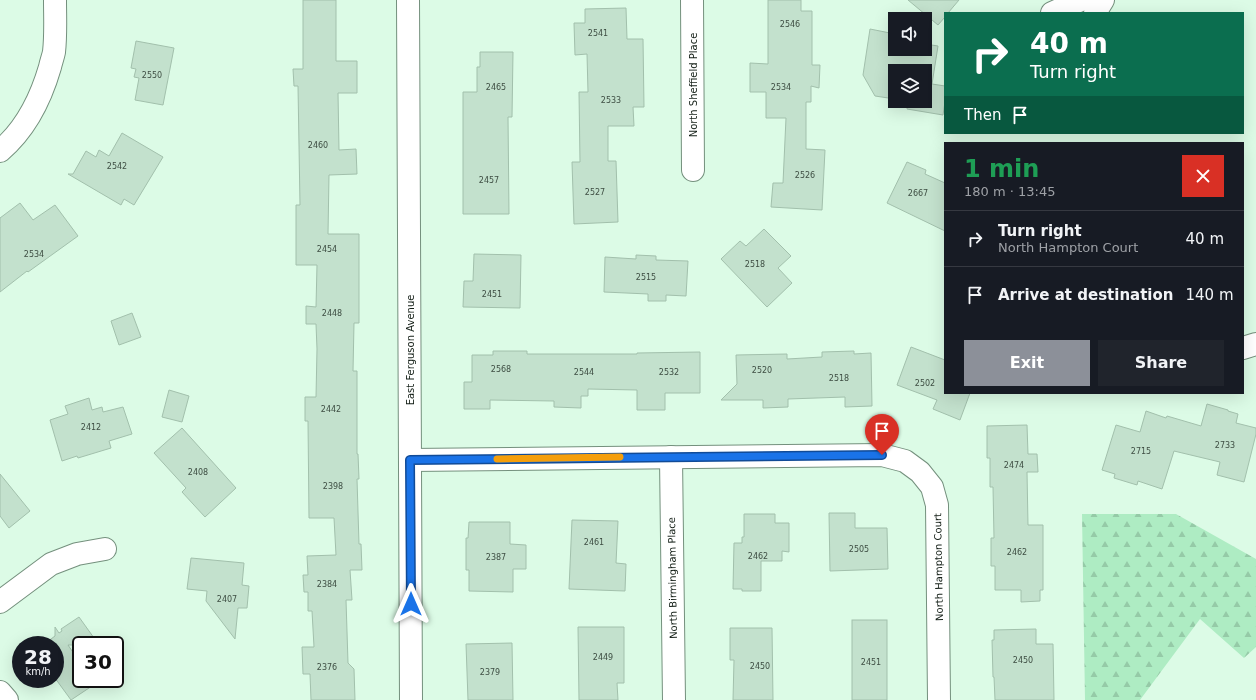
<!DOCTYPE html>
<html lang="en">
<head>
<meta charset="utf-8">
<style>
	:root { --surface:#171b24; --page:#20242c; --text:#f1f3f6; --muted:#9ea1a6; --line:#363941; --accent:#8c9099 }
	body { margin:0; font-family:"DejaVu Sans",sans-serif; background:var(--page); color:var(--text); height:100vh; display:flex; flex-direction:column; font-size:15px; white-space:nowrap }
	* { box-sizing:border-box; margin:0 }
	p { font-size:13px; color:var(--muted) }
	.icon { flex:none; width:22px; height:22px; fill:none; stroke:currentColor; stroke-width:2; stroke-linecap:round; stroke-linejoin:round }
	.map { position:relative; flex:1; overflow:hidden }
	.drawer { position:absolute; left:944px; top:142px; width:300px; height:252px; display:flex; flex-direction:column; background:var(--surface); border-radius:0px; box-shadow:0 4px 16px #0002 }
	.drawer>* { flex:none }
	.hud { position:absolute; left:944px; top:12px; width:300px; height:122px; border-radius:0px; box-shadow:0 4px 16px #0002; background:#0b6e4f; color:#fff; overflow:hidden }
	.buttons { position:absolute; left:888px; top:12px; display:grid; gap:8px }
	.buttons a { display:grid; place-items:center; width:44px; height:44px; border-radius:0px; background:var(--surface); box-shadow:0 4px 16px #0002; font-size:20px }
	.speed { position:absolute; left:12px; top:636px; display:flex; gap:8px; font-size:20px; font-weight:700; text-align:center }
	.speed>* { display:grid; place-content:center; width:52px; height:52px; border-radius:50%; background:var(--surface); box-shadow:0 4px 16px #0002; line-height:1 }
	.speed small { font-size:10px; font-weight:400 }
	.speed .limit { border:2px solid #111; border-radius:6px; background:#fff; color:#111 }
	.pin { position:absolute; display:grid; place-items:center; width:34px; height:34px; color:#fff; margin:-41px -17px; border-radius:50% 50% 50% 0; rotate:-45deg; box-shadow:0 0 4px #0007 }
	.pin .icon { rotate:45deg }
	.me { position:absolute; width:44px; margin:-22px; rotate:0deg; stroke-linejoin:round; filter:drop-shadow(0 0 3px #0008) }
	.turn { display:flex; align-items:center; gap:14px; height:84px; padding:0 20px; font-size:18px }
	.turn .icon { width:52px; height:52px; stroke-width:2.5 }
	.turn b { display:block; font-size:28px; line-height:34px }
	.then { display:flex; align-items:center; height:38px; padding:0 20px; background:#0003; gap:8px; font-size:15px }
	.round { display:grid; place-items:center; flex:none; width:42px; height:42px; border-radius:0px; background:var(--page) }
	.summary { display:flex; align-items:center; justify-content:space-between; height:68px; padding:0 20px }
	h1 { font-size:24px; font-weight:700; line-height:30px; color:#1e9e55 }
	.cta { display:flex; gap:8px; margin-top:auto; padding:8px 20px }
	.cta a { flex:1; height:46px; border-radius:0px; background:var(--accent); color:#fff; font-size:16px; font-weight:700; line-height:46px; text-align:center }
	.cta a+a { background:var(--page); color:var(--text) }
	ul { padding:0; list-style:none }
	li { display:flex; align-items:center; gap:12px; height:56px; padding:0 20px; border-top:1px solid var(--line) }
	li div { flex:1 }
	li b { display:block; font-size:15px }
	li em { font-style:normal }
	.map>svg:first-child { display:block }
</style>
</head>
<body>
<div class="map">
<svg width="1256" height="700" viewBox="0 0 1256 700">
	<defs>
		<pattern id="forest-firs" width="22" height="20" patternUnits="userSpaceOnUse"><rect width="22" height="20" fill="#aeecc3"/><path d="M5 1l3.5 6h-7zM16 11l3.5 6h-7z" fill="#95caa7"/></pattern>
	</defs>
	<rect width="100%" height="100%" fill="#dcfbe6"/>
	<path fill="url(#forest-firs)" d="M1082 514H1176L1256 559V647L1244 658 1200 619 1140 700H1085Z"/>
	<g fill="#c3e1cd" stroke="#a2c0ac">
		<path d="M303 0H336V61H357V93H338L339 150 356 149 357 174 329 175 328 234H359V323H354L353 371H357V454H358L359 479H357L359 544H361L362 570H350L352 600H346L348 663 354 669 355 700H311L310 674H303L302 647H314L312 611H308V592H304L303 575H308L307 556 336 555 334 518H309L308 421H305V397H316L317 349 316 324H306V306L316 307 317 265H296V205H300L298 86H294L293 69H303Z"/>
		<path d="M768 0H801V11H812V65H820L819 88 811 86V102H806V149L825 150 822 210 771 207 773 183H783L786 118H766V92H750V63L768 64Z"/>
		<path d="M908 0H959L948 13H945V17L938 25Z"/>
		<path d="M626 8 627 39H643L644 107H633L634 126H608V161H616L618 222 574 224 572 162H580L579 92H588L587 54 575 55 574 23H585V9Z"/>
		<path d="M870 29 895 34V49H925V44L938 46 932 84 945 86V102L943 115 907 109 908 101H925V71H895V99L875 96 863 75Z"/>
		<path d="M136 41 174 48 163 105 135 100 139 78 134 77 136 69 131 68Z"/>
		<path d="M480 52H513L512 117H508L509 214H463V92H477V67H480Z"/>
		<path d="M122 133 163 157 134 205 124 199 121 205 68 174H73L86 151 96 157 99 150 109 156Z"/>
		<path d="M907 162 926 170 925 174 945 183V231L887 203Z"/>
		<path d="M20 203 33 220 55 205 78 236 28 272 27 271 0 292V218Z"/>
		<path d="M764 229 791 256 778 268 792 283 767 307 721 259 740 241 746 246Z"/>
		<path d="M474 254 521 255 520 308 463 307 464 281H473Z"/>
		<path d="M636 255 656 256V260L688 261 686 296 666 295V301H648V294L604 292 605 257 636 259Z"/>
		<path d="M132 313 141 337 119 345 111 321Z"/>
		<path d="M911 347 945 360V393H970L960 420 933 409 937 400 897 385Z"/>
		<path d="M493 351H527V354H637V353L700 352V393H665V410H637V390L588 389V396H581V408L554 407V401L490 400V409H464V382H472V355H493Z"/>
		<path d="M854 351V354L871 353 872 406 845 407V397L788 399V407L763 408V400H721L737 384 736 355 787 354V359L822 357V352Z"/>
		<path d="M169 390 189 396 182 422 162 417Z"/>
		<path d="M89 398 92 410 102 407 103 412 123 407 132 434 109 441 111 448 78 458 77 456 62 461 50 420 68 414 65 406Z"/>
		<path d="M1207 404 1228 410V411L1238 414 1236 423 1256 428V434L1244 482 1217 475 1220 462 1174 451 1162 489 1138 481 1137 485 1114 478 1115 474 1102 470 1116 425 1140 432 1146 411 1166 418 1167 416 1201 426Z"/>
		<path d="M1027 425 1028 454H1037L1038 472H1027L1028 525H1043V590H1040V601L1021 602V590H995V566H991V538H994L993 487H990V458H987V426Z"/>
		<path d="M182 428 236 488 205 517 182 492 186 488 154 453Z"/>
		<path d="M0 474 30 511 9 528 0 516Z"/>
		<path d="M829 513H855V528H887L888 569 830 571Z"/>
		<path d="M744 514H775V523H789V552L782 551V561H761V591H742V589H733L734 543H742V537H744Z"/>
		<path d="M572 520 618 521 616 563 626 564 625 591 569 589Z"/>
		<path d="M469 522H510V544L526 545V569H513V592L469 591V570H466V538H468Z"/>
		<path d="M191 558 244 563 242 585 249 586 247 608H238L235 639 206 601 207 591 187 589Z"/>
		<path d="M79 617 99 645H68L81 664V679H92L95 684 71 700 55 678V645H43L55 636V627L59 633 62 631 61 629Z"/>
		<rect x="852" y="620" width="35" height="80"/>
		<path d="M578 627H624V683H617L618 700H579Z"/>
		<path d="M730 628H772L773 700H733L734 660H730Z"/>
		<path d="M1036 629V644H1053L1054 700H995L994 677H993L992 640H994V630Z"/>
		<path d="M512 643 513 700H468L466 644Z"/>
	</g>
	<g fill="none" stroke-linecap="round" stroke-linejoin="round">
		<defs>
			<g id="minor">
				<path d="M408 0 411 700"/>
				<path d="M692 0 693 170"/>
				<path d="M1052 13 1081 0"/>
				<path d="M1095 13 1103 0"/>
				<path d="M0 151C25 130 41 98 50 67 51 62 53 57 54 52 56 35 55 17 55 0"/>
				<path d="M1243 348 1256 344"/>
				<path d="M671 457 674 700"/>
				<path d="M410 460 882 455 905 461 920 472 932 487 937 505 939 700"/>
				<path d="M0 602 51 564 77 554 105 549"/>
				<path d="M0 692 7 700"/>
			</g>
		</defs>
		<use href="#minor" stroke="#74907d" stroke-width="24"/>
		<use href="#minor" stroke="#fff" stroke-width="22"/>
	</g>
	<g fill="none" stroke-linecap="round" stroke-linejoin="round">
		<defs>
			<path id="route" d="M411 604 410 460 882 455"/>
		</defs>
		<use href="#route" stroke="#114b97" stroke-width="10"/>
		<use href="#route" stroke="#1a73e8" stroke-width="7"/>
		<path stroke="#f59e0b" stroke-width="7" d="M497 459 620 457"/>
	</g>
	<g text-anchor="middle" stroke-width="3" stroke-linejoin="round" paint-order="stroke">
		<g font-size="8" fill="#3e4e43">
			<text x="790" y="27">2546</text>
			<text x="598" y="36">2541</text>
			<text x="152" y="78">2550</text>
			<text x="496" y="90">2465</text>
			<text x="781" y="90">2534</text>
			<text x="611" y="103">2533</text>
			<text x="318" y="148">2460</text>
			<text x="117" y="169">2542</text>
			<text x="805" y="178">2526</text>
			<text x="489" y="183">2457</text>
			<text x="595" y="195">2527</text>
			<text x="918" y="196">2667</text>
			<text x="327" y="252">2454</text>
			<text x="34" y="257">2534</text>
			<text x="755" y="267">2518</text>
			<text x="646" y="280">2515</text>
			<text x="492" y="297">2451</text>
			<text x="332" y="316">2448</text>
			<text x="501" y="372">2568</text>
			<text x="762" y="373">2520</text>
			<text x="584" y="375">2544</text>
			<text x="669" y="375">2532</text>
			<text x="839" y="381">2518</text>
			<text x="925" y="386">2502</text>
			<text x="331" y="412">2442</text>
			<text x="91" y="430">2412</text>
			<text x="1225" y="448">2733</text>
			<text x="1141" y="454">2715</text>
			<text x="1014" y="468">2474</text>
			<text x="198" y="475">2408</text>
			<text x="333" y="489">2398</text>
			<text x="594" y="545">2461</text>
			<text x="859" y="552">2505</text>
			<text x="1017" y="555">2462</text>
			<text x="758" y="559">2462</text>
			<text x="496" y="560">2387</text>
			<text x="327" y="587">2384</text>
			<text x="227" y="602">2407</text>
			<text x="603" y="660">2449</text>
			<text x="1023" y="663">2450</text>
			<text x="871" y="665">2451</text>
			<text x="760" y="669">2450</text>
			<text x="327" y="670">2376</text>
			<text x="490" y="675">2379</text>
		</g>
		<g font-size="10" fill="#121d15" stroke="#fff">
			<text transform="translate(693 85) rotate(-90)" y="4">North Sheffield Place</text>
			<text transform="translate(410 350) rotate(-90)" y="4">East Ferguson Avenue</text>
			<text transform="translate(938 567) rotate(-91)" y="4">North Hampton Court</text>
			<text transform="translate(672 578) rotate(-91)" y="4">North Birmingham Place</text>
		</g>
	</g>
</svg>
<div class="buttons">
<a><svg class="icon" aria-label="sound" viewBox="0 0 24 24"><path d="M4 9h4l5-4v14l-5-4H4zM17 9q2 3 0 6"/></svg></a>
<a><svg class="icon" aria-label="layers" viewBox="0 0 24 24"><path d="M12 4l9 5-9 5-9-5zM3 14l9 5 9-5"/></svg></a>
</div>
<div class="speed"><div>28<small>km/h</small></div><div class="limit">30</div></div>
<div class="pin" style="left:882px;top:455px;background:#d93025"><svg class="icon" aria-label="arrive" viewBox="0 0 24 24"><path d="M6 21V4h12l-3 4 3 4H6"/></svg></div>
<svg class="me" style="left:411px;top:604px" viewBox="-20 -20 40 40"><path d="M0-17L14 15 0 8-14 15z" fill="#1a73e8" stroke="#fff" stroke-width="4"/></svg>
<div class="hud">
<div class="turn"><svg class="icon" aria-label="right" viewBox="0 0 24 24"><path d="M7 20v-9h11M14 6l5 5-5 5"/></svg><div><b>40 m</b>Turn right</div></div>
<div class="then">Then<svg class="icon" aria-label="arrive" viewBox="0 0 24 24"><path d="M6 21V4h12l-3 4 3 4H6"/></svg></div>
</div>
<section class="drawer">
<div class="summary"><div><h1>1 min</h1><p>180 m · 13:45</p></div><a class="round" style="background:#d93025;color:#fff"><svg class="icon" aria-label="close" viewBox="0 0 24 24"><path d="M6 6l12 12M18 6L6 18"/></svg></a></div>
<ul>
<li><svg class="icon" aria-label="right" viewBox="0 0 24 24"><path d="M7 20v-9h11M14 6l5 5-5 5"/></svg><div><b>Turn right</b><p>North Hampton Court</p></div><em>40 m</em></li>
<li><svg class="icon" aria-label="arrive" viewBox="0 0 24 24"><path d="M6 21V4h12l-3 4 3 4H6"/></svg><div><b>Arrive at destination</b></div><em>140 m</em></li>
</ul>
<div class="cta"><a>Exit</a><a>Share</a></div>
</section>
</div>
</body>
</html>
